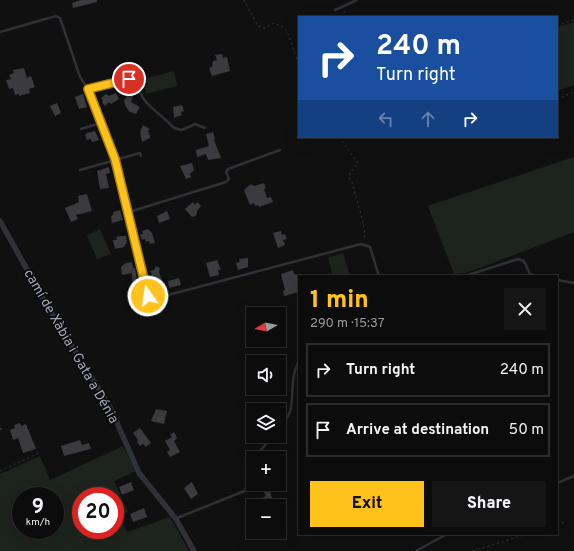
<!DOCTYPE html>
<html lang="en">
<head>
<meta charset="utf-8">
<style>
	:root { --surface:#0c0c0d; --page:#151516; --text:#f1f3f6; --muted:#9a9b9d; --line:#2c2c2e; --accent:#fec21b }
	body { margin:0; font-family:Overpass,sans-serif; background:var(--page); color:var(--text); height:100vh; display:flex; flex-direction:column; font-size:15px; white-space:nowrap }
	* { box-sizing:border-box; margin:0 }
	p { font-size:13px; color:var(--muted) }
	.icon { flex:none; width:22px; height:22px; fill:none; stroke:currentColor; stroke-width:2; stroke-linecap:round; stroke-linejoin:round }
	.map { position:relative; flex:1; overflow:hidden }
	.details { position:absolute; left:298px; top:275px; width:260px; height:260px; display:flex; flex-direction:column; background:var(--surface); border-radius:0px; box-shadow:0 4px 16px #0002,0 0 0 1px var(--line) }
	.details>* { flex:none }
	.top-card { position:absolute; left:298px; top:16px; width:260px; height:122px; border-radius:0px; box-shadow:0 4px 16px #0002,0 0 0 1px var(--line); background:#1a4fa0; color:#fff; overflow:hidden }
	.needle { width:26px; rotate:260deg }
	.controls { position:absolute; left:246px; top:307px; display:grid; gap:8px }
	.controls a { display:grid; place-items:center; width:40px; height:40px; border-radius:0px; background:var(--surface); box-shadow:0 4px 16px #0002,0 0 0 1px var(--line); font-size:20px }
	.speed { position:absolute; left:12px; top:487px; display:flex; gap:8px; font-size:20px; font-weight:700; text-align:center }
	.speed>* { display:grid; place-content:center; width:52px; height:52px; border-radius:50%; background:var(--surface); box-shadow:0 4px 16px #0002,0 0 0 1px var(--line); line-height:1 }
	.speed small { font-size:10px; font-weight:400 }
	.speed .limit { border:6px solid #d22; background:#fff; color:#111 }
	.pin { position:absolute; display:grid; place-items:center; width:34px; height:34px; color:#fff; margin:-17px; border:2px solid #fff; border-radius:50%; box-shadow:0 1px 4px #0007 }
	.me { position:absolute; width:44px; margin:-22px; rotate:347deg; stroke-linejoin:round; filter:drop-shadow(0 0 3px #0008) }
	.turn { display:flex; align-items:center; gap:14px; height:84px; padding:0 12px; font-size:18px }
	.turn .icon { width:52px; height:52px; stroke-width:2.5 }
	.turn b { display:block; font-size:28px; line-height:34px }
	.lanes { display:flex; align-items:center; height:38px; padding:0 12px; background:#0003; justify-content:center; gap:20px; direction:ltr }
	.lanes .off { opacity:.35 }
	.round { display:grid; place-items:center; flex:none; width:42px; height:42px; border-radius:0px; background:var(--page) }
	.overview { display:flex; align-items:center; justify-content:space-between; height:68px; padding:0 12px }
	h1 { font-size:24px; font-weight:800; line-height:30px; color:var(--accent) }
	.cta { display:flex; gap:8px; margin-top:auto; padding:8px 12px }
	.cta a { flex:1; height:46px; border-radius:0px; background:var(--accent); color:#111; font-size:16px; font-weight:800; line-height:46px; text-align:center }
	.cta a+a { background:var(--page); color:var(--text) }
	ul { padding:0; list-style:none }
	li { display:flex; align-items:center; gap:12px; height:54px; margin:0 8px 6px; padding:0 4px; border:2px solid var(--line); border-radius:0px }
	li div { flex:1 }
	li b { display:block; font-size:15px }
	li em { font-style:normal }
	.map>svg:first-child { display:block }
</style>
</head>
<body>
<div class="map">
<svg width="574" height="551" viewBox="0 0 574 551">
	<rect width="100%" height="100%" fill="#101011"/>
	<g fill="#1c241d" fill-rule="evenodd">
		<path d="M574 22V85L557 91V27Z"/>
		<path d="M174 71 177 86 146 94 143 79Z"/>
		<path d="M574 157V232L488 265 465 273 454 274 428 206Z"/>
		<path d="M100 229 111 254 97 259 87 235Z"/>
		<path d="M343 253 350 276H333L328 258Z"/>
		<path d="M123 446 136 471 114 481 128 512 120 515 127 532 170 517 189 551H0V474L40 456 50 480ZM21 496H55V530H21ZM81 496H115V530H81Z"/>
	</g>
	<g fill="#3a3a3f">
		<path d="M81 0H97V2L73 8 72 3Z"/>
		<path d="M222 54 223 58 227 57 230 71 212 76 209 68 212 67 213 61 217 60 215 55Z"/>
		<path d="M24 68 27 78 31 76 35 87 29 89 30 93 19 96V94L15 95 13 88 9 89 6 80 11 79 9 75 14 73 13 70Z"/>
		<path d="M129 92 134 94 131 102 140 107 136 114 130 112 126 107 124 101Z"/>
		<path d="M116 93 119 99 111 104 109 102 105 106 102 102 103 101 101 98 106 94 109 96Z"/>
		<path d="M83 94 87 107 79 109 75 97Z"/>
		<path d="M57 103 61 113 55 116 50 106Z"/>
		<path d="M182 105 184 111 181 112 182 115 174 118 173 107Z"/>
		<path d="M143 125 150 129 148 131 150 136V138L142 142 140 132Z"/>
		<path d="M95 131 99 140 92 142 91 139 87 140 85 135 87 133Z"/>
		<path d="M213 132 215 139 214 140 221 158 208 160 206 154 197 157 196 150 209 146 206 134Z"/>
		<path d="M192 163 194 170 190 174 191 177 186 179 180 166Z"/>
		<path d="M109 167 110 173 106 174 109 188 100 189 97 171Z"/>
		<path d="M264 183 266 188 264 189 267 198 271 197 273 202 259 207 258 205 255 206 254 203 250 205 244 190 251 184 254 186Z"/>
		<path d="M87 194 92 211 76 215 78 219 71 222 65 208 79 202 78 196Z"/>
		<path d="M193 202 195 205 197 202 201 206 197 211 196 216 192 217 185 209Z"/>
		<path d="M120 210 123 220 112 223 111 216 113 215V212Z"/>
		<path d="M167 211 170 219 159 223 157 216Z"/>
		<path d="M148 229 152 233 155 243 150 244 149 241 146 242 145 239 142 240 140 234H143L142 231Z"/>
		<path d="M281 231 282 235 285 234 287 239 283 240 285 245 278 248 273 233Z"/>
		<path d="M121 236H126L127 242 124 247 115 249 113 240H117L116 237Z"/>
		<path d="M248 258V267L238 270 236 263 240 262 239 259Z"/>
		<path d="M217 260 221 270H218L219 275 210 277 206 263Z"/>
		<path d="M132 262 133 268H135L140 298 128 300 127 291H130L129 286 132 285V273L122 275 121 267 126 263Z"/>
		<path d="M156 266 160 268 159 272 164 285 157 289 151 280 149 281 147 276 152 275 150 271 154 270Z"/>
		<path d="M293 270 294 274 299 275V292L284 296 283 291 285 290 281 274Z"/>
		<path d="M179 278 181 285 169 288 168 281Z"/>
		<path d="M156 409 167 411 164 424 151 421Z"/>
		<path d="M20 423 21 426 26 424 36 449 23 453 18 438 13 440 10 430 15 428 14 425Z"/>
		<path d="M140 428 151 443 146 447 143 444 140 446 137 442 138 440 133 433Z"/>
		<path d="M174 432 177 438 174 441 180 452 170 457 167 452 170 450 165 441 172 437 170 435Z"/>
		<path d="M80 440 82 445 89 443 91 449 64 456 61 446Z"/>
		<path d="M131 482 134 490 122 495 119 487Z"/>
		<path d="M192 482 198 494 191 499 184 488Z"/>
		<path d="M269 489 272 498 277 502 273 506H265L262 498 266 496 264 492Z"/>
		<path d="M144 508 147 517 133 522 130 514Z"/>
	</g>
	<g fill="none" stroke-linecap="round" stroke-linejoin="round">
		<g stroke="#36383e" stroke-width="1" stroke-dasharray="2 3" stroke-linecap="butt">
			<path d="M244 0 258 26 265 28 274 23 283 27 287 31 299 65"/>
			<path d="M344 11 347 17"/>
			<path d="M557 25 574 20"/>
			<path d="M557 99 574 92"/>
			<path d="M339 137 358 163 350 173 349 178 352 182C354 193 368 231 364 240"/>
			<path d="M0 471 39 453"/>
			<path d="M557 524 566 522"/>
			<path d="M473 551 527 534"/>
		</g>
		<g stroke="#303136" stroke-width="2.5">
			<path d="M335 10 357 0"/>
			<path d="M0 32 56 16 60 18 80 77 88 89 115 159 150 298 153 299 361 244 370 247 379 276"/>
			<path d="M88 89 134 79C137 87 140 95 146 102 154 111 165 118 174 128L182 130 195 124 205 128"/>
			<path d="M81 129 101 123"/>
			<path d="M80 170 140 153 141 156"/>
			<path d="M129 212 226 182 229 179 226 172 228 169 280 150"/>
			<path d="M465 276 518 259 524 261 530 274 538 276"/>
			<path d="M557 280 574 283"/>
			<path d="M0 429H1"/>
			<path d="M279 429C298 407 289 400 294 375 295 370 297 365 299 360"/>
			<path d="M254 458 273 436"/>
			<path d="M557 483 574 476"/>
			<path d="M177 518 247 490 249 484 246 472 253 460"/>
			<path d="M416 551 447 534"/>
		</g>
		<path stroke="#303136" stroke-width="5.5" d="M0 221 49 309 111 409 139 473 176 519 194 551"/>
	</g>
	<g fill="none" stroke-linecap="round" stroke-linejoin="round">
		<defs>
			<path id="route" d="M129 79 88 89 115 159 148 296"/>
		</defs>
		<use href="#route" stroke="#a57e12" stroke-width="10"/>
		<use href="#route" stroke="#fec21b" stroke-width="7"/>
	</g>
	<g text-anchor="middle" stroke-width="3.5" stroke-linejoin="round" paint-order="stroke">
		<g font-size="14" fill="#a0a4b3" stroke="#0b0b0c">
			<text transform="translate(72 346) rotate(60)" y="5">camí de Xàbia i Gata a Dénia</text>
		</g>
	</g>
</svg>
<div class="controls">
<a><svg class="needle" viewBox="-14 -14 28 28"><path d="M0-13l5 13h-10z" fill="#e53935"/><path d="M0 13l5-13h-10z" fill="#9a9b9d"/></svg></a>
<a><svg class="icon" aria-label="sound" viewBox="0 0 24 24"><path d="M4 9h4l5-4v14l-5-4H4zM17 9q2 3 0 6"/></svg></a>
<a><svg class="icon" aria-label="layers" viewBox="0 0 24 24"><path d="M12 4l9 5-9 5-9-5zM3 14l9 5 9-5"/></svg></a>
<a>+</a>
<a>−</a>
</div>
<div class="speed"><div>9<small>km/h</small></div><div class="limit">20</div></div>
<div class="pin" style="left:129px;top:79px;background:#d93025"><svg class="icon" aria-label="arrive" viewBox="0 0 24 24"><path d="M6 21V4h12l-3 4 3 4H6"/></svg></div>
<svg class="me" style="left:148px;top:296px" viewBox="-20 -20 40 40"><circle r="17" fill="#fec21b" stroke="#fff" stroke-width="3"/><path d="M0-11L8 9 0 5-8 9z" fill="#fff"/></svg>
<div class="top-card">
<div class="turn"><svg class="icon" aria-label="right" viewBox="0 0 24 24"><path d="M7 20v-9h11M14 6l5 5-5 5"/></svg><div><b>240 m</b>Turn right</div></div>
<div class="lanes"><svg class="icon off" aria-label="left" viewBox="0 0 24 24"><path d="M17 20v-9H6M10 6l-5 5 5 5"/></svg><svg class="icon off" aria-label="ahead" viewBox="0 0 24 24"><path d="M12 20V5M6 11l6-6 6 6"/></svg><svg class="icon" aria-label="right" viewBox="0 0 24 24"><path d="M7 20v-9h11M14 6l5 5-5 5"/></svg></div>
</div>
<section class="details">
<div class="overview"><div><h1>1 min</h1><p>290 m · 15:37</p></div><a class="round"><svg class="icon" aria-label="close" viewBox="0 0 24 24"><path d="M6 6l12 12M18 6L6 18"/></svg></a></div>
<ul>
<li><svg class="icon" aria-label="right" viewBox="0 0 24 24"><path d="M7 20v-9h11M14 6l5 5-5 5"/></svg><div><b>Turn right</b></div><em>240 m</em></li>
<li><svg class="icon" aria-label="arrive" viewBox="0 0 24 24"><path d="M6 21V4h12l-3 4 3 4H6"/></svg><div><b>Arrive at destination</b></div><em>50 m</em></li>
</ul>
<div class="cta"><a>Exit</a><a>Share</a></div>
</section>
</div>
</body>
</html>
